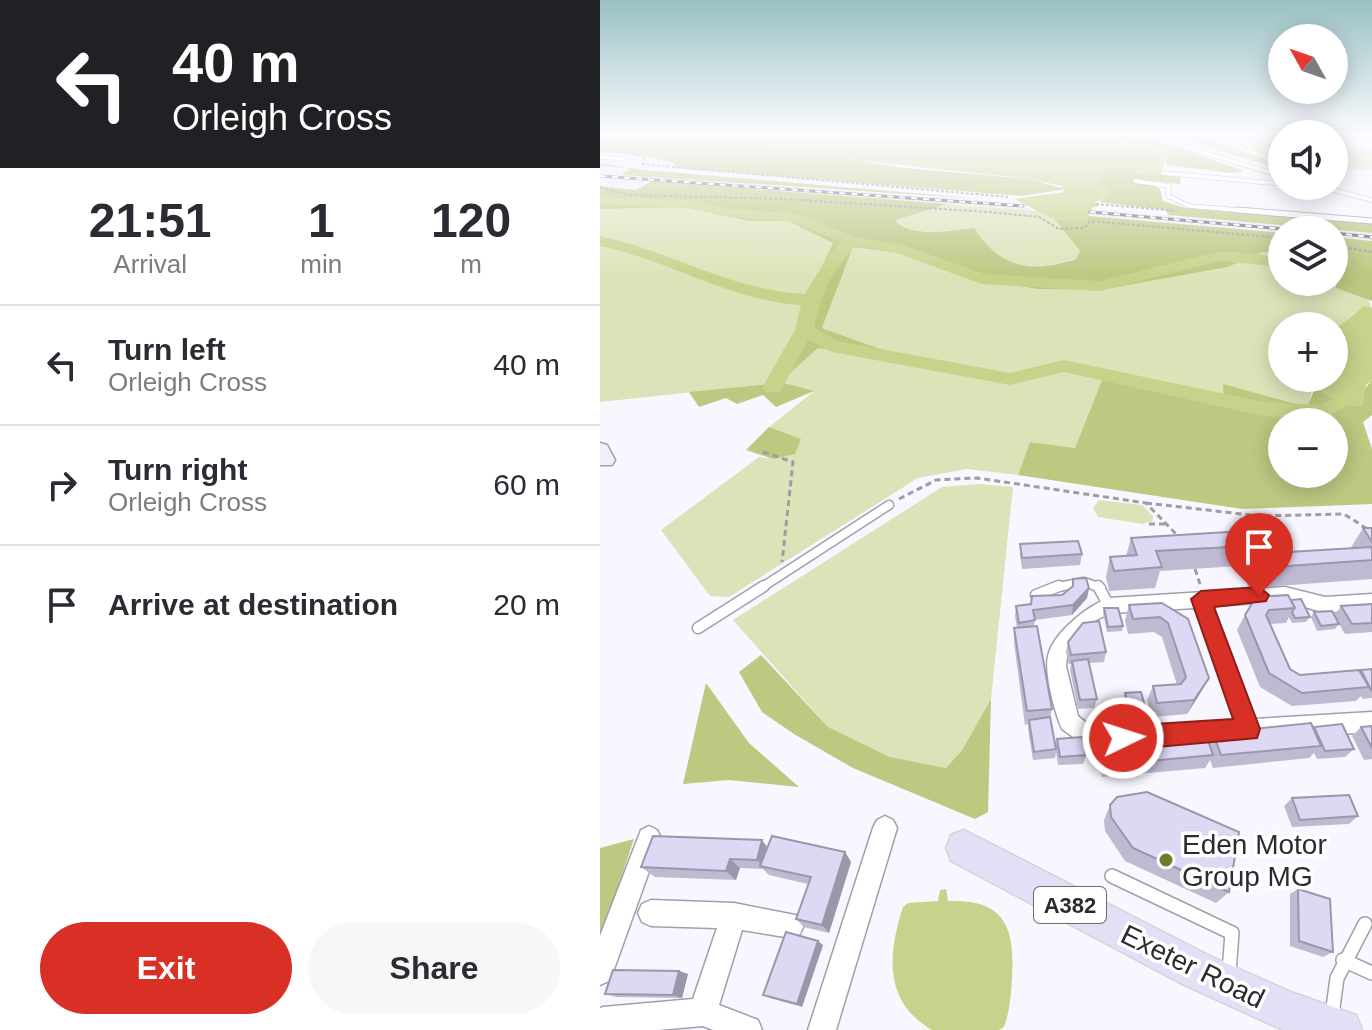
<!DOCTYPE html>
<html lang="en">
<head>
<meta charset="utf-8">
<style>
	:root { --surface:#fff; --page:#f7f7f7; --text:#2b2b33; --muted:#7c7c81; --line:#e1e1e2; --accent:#d93025 }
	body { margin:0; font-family:Arial,sans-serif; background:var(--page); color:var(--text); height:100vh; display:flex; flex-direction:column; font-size:30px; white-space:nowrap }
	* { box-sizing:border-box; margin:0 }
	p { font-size:26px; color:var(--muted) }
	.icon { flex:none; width:44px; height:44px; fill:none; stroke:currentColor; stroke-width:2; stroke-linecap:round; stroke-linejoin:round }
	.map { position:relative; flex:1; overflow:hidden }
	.details { display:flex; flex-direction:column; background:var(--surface); width:600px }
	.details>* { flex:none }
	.banner { background:#202124; color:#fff; overflow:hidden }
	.needle { width:52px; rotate:310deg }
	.buttons { position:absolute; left:668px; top:24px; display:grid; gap:16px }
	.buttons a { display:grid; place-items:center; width:80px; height:80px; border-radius:50%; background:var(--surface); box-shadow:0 4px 20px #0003; font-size:40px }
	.pin { position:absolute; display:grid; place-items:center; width:68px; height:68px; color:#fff; margin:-82px -34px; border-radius:50% 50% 50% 0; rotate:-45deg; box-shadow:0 0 8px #0007 }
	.pin .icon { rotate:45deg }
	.me { position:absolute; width:88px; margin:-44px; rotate:86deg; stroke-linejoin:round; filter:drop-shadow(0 0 6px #0008) }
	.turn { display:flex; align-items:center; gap:28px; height:168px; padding:0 40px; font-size:36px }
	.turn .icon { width:104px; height:104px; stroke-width:2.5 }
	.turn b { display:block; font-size:56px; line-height:68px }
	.eta { display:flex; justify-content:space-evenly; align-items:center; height:136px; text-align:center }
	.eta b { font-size:48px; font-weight:700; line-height:56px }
	.primary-button { display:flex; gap:16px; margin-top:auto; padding:16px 40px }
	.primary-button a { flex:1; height:92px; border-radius:48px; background:var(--accent); color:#fff; font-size:32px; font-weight:700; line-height:92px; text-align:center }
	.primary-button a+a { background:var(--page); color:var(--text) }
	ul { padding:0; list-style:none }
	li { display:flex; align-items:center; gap:24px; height:120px; padding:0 40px; border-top:2px solid var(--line) }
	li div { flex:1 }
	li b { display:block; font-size:30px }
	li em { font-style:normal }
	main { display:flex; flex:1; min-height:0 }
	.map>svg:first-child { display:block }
</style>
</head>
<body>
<main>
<section class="details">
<div class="banner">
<div class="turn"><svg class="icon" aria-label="left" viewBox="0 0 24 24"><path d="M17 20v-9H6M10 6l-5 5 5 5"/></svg><div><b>40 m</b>Orleigh Cross</div></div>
</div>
<div class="eta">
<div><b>21:51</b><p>Arrival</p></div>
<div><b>1</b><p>min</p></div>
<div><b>120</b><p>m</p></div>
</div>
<ul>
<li><svg class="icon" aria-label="left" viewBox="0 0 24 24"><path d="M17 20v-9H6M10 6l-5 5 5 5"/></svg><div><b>Turn left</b><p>Orleigh Cross</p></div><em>40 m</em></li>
<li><svg class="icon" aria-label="right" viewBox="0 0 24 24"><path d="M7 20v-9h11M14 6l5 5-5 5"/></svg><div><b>Turn right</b><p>Orleigh Cross</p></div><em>60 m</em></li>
<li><svg class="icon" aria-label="arrive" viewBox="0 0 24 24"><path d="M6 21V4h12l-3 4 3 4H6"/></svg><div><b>Arrive at destination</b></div><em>20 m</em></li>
</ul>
<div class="primary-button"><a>Exit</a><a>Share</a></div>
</section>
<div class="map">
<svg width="772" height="1030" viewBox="0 0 772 1030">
	<rect width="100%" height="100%" fill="#f8f6fe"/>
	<g fill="#eeecfc">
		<path d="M0 152 43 155 74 163 75 168 66 171 0 163Z"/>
		<path d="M0 166 31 168 23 175 423 203 433 211 52 181 36 190 0 186Z"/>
		<path d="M493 209 772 233V241L734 237V230H682V233L488 216Z"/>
	</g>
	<g fill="#dbe4b9">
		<path d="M601 134 682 136V162L608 135Z"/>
		<path d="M734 147 772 150V170L734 169Z"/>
		<path d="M348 204 438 211 455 220 481 251 477 258C433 273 400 269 373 228 350 230 312 239 295 219Z"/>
		<path d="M42 207H88L148 221H188L234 243 205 303 197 338 169 384 0 402V209Z"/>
		<path d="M253 247 313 255 383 280 437 289 501 290 628 267 663 252 682 253V282H734L736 288 768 299 772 308C756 305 747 322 734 330V326H682V378H715L708 407 624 385 625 404 504 375 475 448 430 442 418 475 367 469 318 478 129 597 110 596 61 530 159 457 173 459 200 439 169 427 213 392 179 382 218 348 309 359 222 328Z"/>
		<path d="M379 484 413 487 391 699 362 750 346 768 290 757 228 727 133 620 342 487Z"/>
		<path d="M499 500 542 505 553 516V521L542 524 498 517 493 508Z"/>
	</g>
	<g fill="#bbc981" fill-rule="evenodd">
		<path d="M0 134H135L147 142 304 168 429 179 465 189 422 196 75 168 73 163 43 155 0 152Z"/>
		<path d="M503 134 550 138 644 171 631 173 567 165 565 161 573 151Z"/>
		<path d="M0 163 45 170 382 199 21 175 30 168 0 166Z"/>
		<path d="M508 170 581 176 580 184 554 181 553 185 560 189 563 201 585 208 772 224V233L568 215 566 210 499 202 510 192 497 182Z"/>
		<path d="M52 181 348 204 295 220C312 239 351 230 374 228 400 269 433 273 476 259L480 251 455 220H486L488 216 682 233V253L663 252 628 267 501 290 437 289 383 280 313 255 253 247 222 328 314 361 218 348 180 382 214 391 176 407 163 395 137 404 126 398 99 407 89 392 169 384 197 338 205 303 233 243 188 221H148L88 207 0 209V186L36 190Z"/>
		<path d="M734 237 772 241V301L736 288Z"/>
		<path d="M504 375 624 404 623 384 707 407 715 388 751 406 772 380V415L763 422 772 449V504L642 509 418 475 430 442 475 448ZM682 422H734V474H682Z"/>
		<path d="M169 427 201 439 195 454 173 459 146 450Z"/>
		<path d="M161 655 228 727 290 757 346 768 362 750 391 699 388 812 375 819 253 768 194 734 162 712 139 672Z"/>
		<path d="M106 683 149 743 199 787 129 780 83 784Z"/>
		<path d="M34 839 0 941V848Z"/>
	</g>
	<g fill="#c6d38b">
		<path d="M135 134H503L574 151 567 156 560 174 508 170 498 182 511 192 495 203 499 206 492 208 486 220H455L414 199 464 192 462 186 429 179 238 158 230 163 146 142Z"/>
		<path d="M566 134H593L682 164V170Z"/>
		<path d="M764 306 772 308V380L766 385 763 406H751L715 388V378H734V330Z"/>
		<path d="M346 889 348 901C405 899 415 927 412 977 411 994 410 1011 404 1027L399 1030H332C283 1001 288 954 303 907L308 903 338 901 340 890Z"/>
	</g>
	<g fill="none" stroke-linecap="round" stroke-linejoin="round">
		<path fill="#c6d38b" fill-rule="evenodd" d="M0 197 87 200 131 209 197 214 254 237 303 245 384 274 500 281 621 251 682 257V267L621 261 500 291 382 284 294 252 255 246C232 269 220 297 214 328L238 341 410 373 464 360 663 402 721 405 743 394 754 401 725 419 663 416 464 372 410 385 232 352 208 340 180 392H166L162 388 195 330 201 305C130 301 69 260 0 246V236C70 251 133 291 205 294L228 256 241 242 194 222 128 217 87 208 0 205Z"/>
		<defs>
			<g id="lane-far4">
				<path d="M541 134 682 176"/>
				<path d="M0 157 25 159"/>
				<path d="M563 173 682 184"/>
				<path d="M535 181 569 186 568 196 589 206 662 212"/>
				<path d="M700 186 719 187"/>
				<path d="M718 186 772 200"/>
			</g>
			<path id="lane-far3" d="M638 210 772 221"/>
			<g id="lane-far2">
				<path d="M161 588 289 505"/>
				<path d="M453 588 484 582 501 588"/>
			</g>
			<g id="lane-far1">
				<path d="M498 586 509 606"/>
				<path d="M436 595 459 586"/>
				<path d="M98 628 164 586"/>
			</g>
			<g id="lane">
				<path d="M512 876 632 933 629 972"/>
				<path d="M743 960 772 973"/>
				<path d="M732 1015 737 978 765 924"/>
			</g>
			<g id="street">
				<path d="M685 587 725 597 772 594V608L725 613 685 601 613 606 655 719 772 712V732L491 750 462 729C455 713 444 673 448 656 453 633 487 606 509 598ZM595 608 635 721 494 729 478 716 466 666 467 656 496 620 511 613Z"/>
				<path d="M285 816 293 820 297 828 236 1030H208L273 828 277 820Z"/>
				<path d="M49 826 57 830 61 838 13 972 9 981 0 985V936L41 830Z"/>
				<path d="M51 900 134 903 200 916 204 925 200 934 191 938 142 930 119 1005 158 1020 162 1030H113L103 1026 58 1030H0V1008L3 1007 93 999 117 928 51 926 42 922 38 913 42 904Z"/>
			</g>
			<path id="secondary" d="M0 443 7 445 15 460 12 465H0Z"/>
			<path id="primary" d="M364 830 610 956 691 992 756 1015 762 1030H683L582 984 351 861 346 848 351 835Z"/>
		</defs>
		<use href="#lane-far4" stroke="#a19fac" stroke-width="5"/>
		<use href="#lane-far3" stroke="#a19fac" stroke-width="7"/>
		<use href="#lane-far2" stroke="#a19fac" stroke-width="11"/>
		<use href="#lane-far1" stroke="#a19fac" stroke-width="13"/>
		<use href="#lane" stroke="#a19fac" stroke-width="16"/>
		<use href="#street" stroke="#a19fac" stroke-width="3"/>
		<use href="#secondary" stroke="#a19fac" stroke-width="3"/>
		<use href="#primary" stroke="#d5d4d5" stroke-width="3"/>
		<g stroke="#9e9da4" stroke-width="2" stroke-dasharray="3 2" stroke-linecap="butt">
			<path d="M32 154 46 157 42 164"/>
			<path d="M42 164 408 197"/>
			<path d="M0 188 30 195 184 199 388 212 439 217 459 229 484 228 490 221 682 238"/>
			<path d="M496 204 577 211"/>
			<path d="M734 246 772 252"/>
		</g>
		<g stroke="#9e9da4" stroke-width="3" stroke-dasharray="6 4" stroke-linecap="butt">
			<path d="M163 452 193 462 182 562"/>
			<path d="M299 499 336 480 377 478 546 503 578 536"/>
			<path d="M546 503 659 516 744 514 772 532"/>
			<path d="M549 524H565"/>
			<path d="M595 569 600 584"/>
		</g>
		<use href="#lane-far4" stroke="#fff" stroke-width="4"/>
		<use href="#lane-far3" stroke="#fff" stroke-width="5"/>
		<use href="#lane-far2" stroke="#fff" stroke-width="8"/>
		<use href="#lane-far1" stroke="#fff" stroke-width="10"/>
		<use href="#lane" stroke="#fff" stroke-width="13"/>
		<use href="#street" fill="#fff" fill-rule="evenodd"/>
		<use href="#secondary" fill="#f1effb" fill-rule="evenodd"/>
		<use href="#primary" fill="#e3dff7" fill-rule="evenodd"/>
		<defs>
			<g id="rail">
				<path d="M0 176 423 206"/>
				<path d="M490 212 696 230"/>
				<path d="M734 233 772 237"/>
			</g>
		</defs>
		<use href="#rail" stroke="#6e6d73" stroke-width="3"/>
		<use href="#rail" stroke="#fff" stroke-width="2" stroke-dasharray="6" stroke-linecap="butt"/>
	</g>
	<g fill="#bebad2">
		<path d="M763 528H772V579L649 588 639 566 560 571 555 588 509 591 506 577 510 557 526 556 531 538 660 530 672 553 750 549Z"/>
		<path d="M420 544 482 554 480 565 422 569 420 554Z"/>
		<path d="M473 579 489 588 487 598 472 615 435 620 434 626 452 709 450 718 456 745 457 739 486 755 483 764 458 765 456 752 455 758 433 760 428 729V724L425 725 414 643V628H417L415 616 416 606 431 604 462 595 472 587Z"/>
		<path d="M691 600 710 617 706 622 692 623 689 617 686 623 670 624 690 669 700 675 772 669V698L763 699 761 696 756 701 692 706 660 687 637 630 645 615Z"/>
		<path d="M562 603 601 692 587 714 552 717 547 700 553 686 577 685 562 637 554 632 528 634 525 620 529 605Z"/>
		<path d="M772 604V632L745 634 736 619 739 624 735 629 717 631 711 617 714 612 734 616 741 606Z"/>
		<path d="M504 608 523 626 522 631 507 632 503 613Z"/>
		<path d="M468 642 506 652 504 662 489 663 497 699 494 708 478 709 470 670 471 664H469L466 652Z"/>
		<path d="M525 693 547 714 545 719 529 720 524 698Z"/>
		<path d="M772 726V759L764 760 752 736 761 727Z"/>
		<path d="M714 727 754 749 745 757 717 759 714 753 709 758 613 768 610 760 605 768 502 777 498 754 502 741H608L613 733 713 728Z"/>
		<path d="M692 798 758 816 749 824 692 827 684 806Z"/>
		<path d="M510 805 629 892 616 903 525 861 505 831 504 820Z"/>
		<path d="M167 847 245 852 251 862 229 933 204 927 196 919 208 884 169 875 163 869 140 868 136 880 55 877 41 867Z"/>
		<path d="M698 889 733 952 723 957 690 946V894Z"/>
		<path d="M223 945 202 1007 170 998 163 995Z"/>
		<path d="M79 971 88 974 82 998 17 997 5 994Z"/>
	</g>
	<g fill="#9b97ab">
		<path d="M489 588 487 598 472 615 473 605Z"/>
		<path d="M609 678 601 692 587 714 594 700Z"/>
		<path d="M162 840 170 851 163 867 157 860Z"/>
		<path d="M245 852 251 862 229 933 222 925Z"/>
		<path d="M130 859 140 868 136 880 126 871Z"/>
		<path d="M218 941 223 945 202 1007 197 1004Z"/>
		<path d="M79 971 88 974 82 998 73 995Z"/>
	</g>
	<g fill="#ddd8f4" stroke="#9b97ab" stroke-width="2">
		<path d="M763 528H772V542Z"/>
		<path d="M660 530 672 553 772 547V560L659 568 648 546 556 551 562 567 514 571 510 557 537 555 531 538Z"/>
		<path d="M478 541 482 554 422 558 420 544Z"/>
		<path d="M486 578 489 588 473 605 433 610 435 620 419 623 416 606 431 604 432 596 462 595 473 586V579Z"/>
		<path d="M688 595 695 608 669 610 666 615 690 669 700 675 759 670 769 687 702 693 669 673 645 615 656 597Z"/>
		<path d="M701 599 710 617 695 618 692 612 695 608 691 600Z"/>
		<path d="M562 603 588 619 609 678 594 700 557 703 553 686 581 684 586 677 568 623 560 617 533 619 529 605Z"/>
		<path d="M772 604V623L752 624 741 606Z"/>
		<path d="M504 608H518L523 626 508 627Z"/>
		<path d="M732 611 739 624 721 626 714 612Z"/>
		<path d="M499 621 506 652 471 655 468 642 483 623Z"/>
		<path d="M437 626 452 709 427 711 414 628Z"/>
		<path d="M488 659 497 699 480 700 472 661Z"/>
		<path d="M772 669V690H771L761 670Z"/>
		<path d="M541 692 547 714 531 715 525 693Z"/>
		<path d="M450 717 456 749 434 752 429 720Z"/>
		<path d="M711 723 721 746 621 755 613 733Z"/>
		<path d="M742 724 754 749 725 751 714 727Z"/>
		<path d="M772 726V748L761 727Z"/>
		<path d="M605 732 613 755 507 765 502 741Z"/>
		<path d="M482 737 486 755 460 757 457 739Z"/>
		<path d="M547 792 639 832 629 892 533 848 511 817 510 805 517 797Z"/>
		<path d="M749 795 758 816 700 820 692 798Z"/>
		<path d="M53 836 162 840 157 860 130 859 126 871 41 867Z"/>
		<path d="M172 836 245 852 222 925 196 919 211 877 160 866Z"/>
		<path d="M698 889 730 899 733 952 699 941Z"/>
		<path d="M186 932 218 941 197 1004 163 995Z"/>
		<path d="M13 970 79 971 73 995 5 994Z"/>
	</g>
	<linearGradient id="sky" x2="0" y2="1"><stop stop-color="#9ac0c3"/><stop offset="0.48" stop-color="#fcfbff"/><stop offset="1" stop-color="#fcfbff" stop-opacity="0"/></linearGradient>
	<rect width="772" height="278" fill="url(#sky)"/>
	<path fill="#d93025" stroke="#8d1f18" stroke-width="2" d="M659 587 669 595 666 601 614 607 660 729 657 738 523 750 514 746 511 738 514 729 523 726 633 719 591 599 601 591Z"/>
	<circle fill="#707c29" stroke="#fff" stroke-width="3" cx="566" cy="860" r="8"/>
	<g text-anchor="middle" stroke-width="7" stroke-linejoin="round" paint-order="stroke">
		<rect fill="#fff" stroke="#6b6a6d" stroke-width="2" x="434" y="887" width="72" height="36" rx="6"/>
		<g font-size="22" font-weight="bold" fill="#2b2a2f">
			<text x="470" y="913">A382</text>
		</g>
		<g font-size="28" fill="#2b2a2f" stroke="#fff" text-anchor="start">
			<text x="582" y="854">Eden Motor<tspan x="582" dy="32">Group MG</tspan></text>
		</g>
		<g font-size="28" fill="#2b2a2f" stroke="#fff">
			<text transform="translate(593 966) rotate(26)" y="10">Exeter Road</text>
		</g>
	</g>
</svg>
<div class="buttons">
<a><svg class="needle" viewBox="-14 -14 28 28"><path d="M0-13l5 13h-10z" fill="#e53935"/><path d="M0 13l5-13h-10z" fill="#7c7c81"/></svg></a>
<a><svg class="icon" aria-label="sound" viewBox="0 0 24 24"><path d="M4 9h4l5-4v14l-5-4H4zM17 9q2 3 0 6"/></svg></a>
<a><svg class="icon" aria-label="layers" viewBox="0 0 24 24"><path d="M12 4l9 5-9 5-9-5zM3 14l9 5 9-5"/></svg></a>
<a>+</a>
<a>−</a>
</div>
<div class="pin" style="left:659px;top:595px;background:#d93025"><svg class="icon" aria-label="arrive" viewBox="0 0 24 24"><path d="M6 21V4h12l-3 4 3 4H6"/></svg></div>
<svg class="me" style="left:523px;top:738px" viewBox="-20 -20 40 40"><circle r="17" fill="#d93025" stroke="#fff" stroke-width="3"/><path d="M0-11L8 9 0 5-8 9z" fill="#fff"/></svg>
</div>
</main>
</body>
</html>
